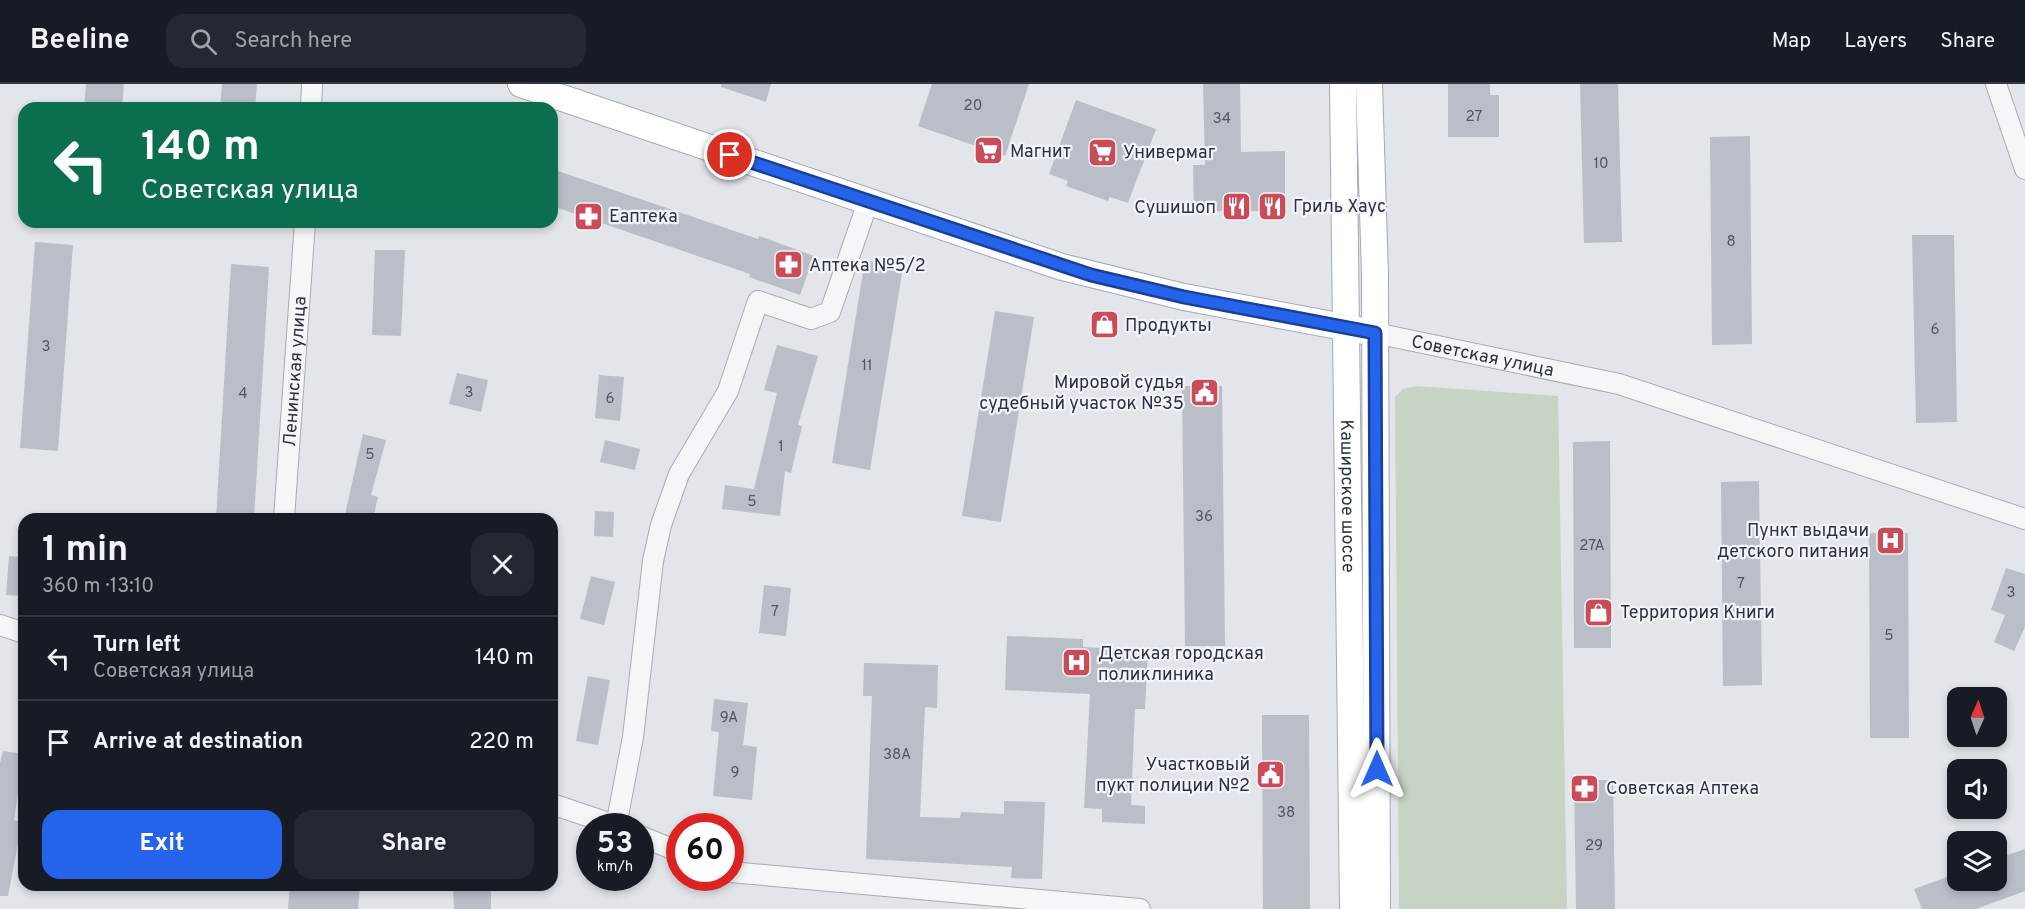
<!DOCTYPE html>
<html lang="en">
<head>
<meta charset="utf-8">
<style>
	:root { --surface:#171b24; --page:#242831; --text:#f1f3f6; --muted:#9ea1a6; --line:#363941; --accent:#2563eb }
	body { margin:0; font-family:Overpass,sans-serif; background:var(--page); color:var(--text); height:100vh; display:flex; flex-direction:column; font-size:22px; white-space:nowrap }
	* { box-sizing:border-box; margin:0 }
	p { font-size:20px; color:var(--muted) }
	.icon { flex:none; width:33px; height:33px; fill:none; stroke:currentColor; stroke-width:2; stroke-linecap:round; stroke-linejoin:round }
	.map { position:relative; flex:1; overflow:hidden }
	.drawer { position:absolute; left:18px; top:429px; width:540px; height:378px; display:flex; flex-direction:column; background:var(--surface); border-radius:18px; box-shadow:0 3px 9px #0003 }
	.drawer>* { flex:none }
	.hud { position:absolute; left:18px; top:18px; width:540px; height:126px; border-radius:18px; box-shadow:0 3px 9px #0003; background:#0b6e4f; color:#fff; overflow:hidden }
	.needle { width:39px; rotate:3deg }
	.controls { position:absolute; left:1947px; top:603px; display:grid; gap:12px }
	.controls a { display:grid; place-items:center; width:60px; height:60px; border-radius:12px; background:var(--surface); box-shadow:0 3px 9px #0003; font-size:30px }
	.speed { position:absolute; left:576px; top:729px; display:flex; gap:12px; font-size:30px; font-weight:700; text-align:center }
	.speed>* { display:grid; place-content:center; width:78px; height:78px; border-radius:50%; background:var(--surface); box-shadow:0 3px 9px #0003; line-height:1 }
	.speed small { font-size:15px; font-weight:400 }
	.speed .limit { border:9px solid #d22; background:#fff; color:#111 }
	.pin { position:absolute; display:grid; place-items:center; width:51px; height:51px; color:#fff; margin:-26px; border:3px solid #fff; border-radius:50%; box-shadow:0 2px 6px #0007 }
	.me { position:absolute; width:66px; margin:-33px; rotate:0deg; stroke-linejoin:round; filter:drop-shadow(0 0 4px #0008) }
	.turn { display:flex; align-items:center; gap:21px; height:126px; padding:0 24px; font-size:27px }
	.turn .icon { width:78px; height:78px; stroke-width:2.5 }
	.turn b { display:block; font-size:42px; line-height:51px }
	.round { display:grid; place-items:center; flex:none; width:63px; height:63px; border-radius:18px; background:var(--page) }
	.summary { display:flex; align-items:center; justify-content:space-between; height:102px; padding:0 24px }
	h1 { font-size:36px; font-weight:700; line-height:45px }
	.button { display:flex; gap:12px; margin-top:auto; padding:12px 24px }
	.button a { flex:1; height:69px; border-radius:18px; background:var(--accent); color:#fff; font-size:24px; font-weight:700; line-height:69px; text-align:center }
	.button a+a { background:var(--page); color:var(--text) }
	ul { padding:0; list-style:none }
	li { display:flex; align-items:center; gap:18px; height:84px; padding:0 24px; border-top:2px solid var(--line) }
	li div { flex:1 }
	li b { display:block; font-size:22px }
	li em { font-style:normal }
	header { display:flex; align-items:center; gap:36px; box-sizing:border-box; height:84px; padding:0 30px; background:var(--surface); border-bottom:2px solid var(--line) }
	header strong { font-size:28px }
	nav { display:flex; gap:33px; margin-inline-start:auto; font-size:21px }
	.search { width:420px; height:54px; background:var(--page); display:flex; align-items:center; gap:15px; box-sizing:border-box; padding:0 21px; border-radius:18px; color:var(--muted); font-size:22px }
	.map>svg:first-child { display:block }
</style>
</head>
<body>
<header>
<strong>Beeline</strong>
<div class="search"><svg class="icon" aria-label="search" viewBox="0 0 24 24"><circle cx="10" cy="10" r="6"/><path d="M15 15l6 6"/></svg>Search here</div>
<nav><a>Map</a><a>Layers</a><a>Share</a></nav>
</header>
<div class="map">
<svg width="2025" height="825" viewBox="0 0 2025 825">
	<rect width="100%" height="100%" fill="#e2e5ea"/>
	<path fill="#c7d4c4" d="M1416 302 1558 312 1567 825H1399L1395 313 1403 305Z"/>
	<g fill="#babec7">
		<path d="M86 0H124L122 24H84Z"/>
		<path d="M222 0H257L255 24H220Z"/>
		<path d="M721 0H771L766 18 721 3Z"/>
		<path d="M932 0H1029L1005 72 918 42Z"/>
		<path d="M1203 0H1240L1241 68 1285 67V127H1194L1193 81H1205Z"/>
		<path d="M1448 0H1490V11H1499V53H1448Z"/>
		<path d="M1580 0H1618L1622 158 1584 159Z"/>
		<path d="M1076 16 1156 45 1128 119 1110 113 1108 117 1066 102 1068 97 1049 90Z"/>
		<path d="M1750 52 1752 260 1712 261 1710 53Z"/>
		<path d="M552 85 758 155 759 152 814 172 800 211 749 193 750 190 552 122Z"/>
		<path d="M1912 151H1954L1957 338 1916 339Z"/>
		<path d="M35 158 73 161 58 367 20 364Z"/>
		<path d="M375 166H405L401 252 372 251Z"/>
		<path d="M865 176 903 183 870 386 832 379Z"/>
		<path d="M231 180 269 183 254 435H216Z"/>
		<path d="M995 227 1034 233 1001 438 962 432Z"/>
		<path d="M1099 228 1116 233 1109 254 1092 249Z"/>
		<path d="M777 261 818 272 798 341 802 342 791 389 785 387 780 432 722 425 725 401 754 405 777 309 764 306Z"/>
		<path d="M457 289 488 296 481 328 449 320Z"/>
		<path d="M599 291 624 293 620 337 595 334Z"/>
		<path d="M1182 302H1222L1225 562H1185Z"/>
		<path d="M363 350 386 356 371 411 378 413 373 435H344Z"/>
		<path d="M605 356 640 365 635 386 600 378Z"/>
		<path d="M1610 357 1611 564H1574L1573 358Z"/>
		<path d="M1759 397 1762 601 1723 602 1721 398Z"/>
		<path d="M595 427 614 428 613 453 594 452Z"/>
		<path d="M1869 449H1908L1909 654H1870Z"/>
		<path d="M9 472 24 473V512L6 511Z"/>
		<path d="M2006 484 2025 490V543L2014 567 1994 558 2005 531 1991 526Z"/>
		<path d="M591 492 615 498 604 541 580 535Z"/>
		<path d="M764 501 791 504 786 552 759 549Z"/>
		<path d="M1007 552 1083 555V563L1148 566 1145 625H1135L1131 721 1145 722V740L1102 738V725L1084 724 1090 610 1005 606Z"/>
		<path d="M864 579 938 581 937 624 925 623 920 733 960 734 961 728 1004 730V717L1045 718 1042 795 1011 794 1012 783 866 775 872 612H863Z"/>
		<path d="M588 592 610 596 598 661 576 657Z"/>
		<path d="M714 615 748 619 743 661 757 663 752 716 713 712 719 648 711 647Z"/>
		<path d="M1262 631H1309L1310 825H1263Z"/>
		<path d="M3 667 24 670 14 736 22 738 8 812H0V679Z"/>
		<path d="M1574 696H1613L1615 825H1576Z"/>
		<path d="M2025 765V807L1976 825H1922L1914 805 1958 789V796H1996V775Z"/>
		<path d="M290 801H360L358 825H288Z"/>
		<path d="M453 801H491V825H454Z"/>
	</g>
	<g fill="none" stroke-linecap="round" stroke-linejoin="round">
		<defs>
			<g id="minor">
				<path d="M1996 0 2025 85"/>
				<path d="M311 24 312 0"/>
				<path id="s1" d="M1375 249 1619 300 2025 435"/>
				<path id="s2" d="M284 435 305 138"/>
				<path d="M0 541 24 549"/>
				<path d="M552 720 617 742"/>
				<path d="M616 742 633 653 653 477 661 441 679 390 728 307 758 217 811 235 830 228 868 118"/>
				<path d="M640 752 680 768"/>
				<path d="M730 788 1140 825"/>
			</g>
			<g id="major">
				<path d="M521 0 1062 183 1184 213 1375 249"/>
				<path id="s3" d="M1343 0 1353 825"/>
				<path d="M1369 0 1375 191 1377 825"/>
			</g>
		</defs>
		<use href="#minor" stroke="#a7acb4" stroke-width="22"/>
		<use href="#major" stroke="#a2a9b6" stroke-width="28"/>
		<use href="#minor" stroke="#f5f6f8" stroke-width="20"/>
		<use href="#major" stroke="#fff" stroke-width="26"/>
	</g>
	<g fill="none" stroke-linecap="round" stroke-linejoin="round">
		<defs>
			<path id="route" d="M730 71 1091 191 1184 213 1375 249 1377 685"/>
		</defs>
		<use href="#route" stroke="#184099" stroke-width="15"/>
		<use href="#route" stroke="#2563eb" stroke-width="10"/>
	</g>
	<defs>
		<symbol id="supermarket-square" viewBox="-11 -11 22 22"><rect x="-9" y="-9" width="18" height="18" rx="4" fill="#cb4c59" stroke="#f2f4f8"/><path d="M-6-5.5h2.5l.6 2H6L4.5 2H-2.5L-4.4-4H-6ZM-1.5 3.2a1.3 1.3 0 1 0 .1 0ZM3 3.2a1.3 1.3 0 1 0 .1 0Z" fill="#fff"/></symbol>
		<symbol id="restaurant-square" viewBox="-11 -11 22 22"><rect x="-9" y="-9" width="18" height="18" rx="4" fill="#cb4c59" stroke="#f2f4f8"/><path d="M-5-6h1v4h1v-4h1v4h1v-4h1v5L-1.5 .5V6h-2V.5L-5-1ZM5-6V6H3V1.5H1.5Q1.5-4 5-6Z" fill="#fff"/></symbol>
		<symbol id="pharmacy-square" viewBox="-11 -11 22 22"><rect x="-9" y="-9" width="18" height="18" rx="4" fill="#cb4c59" stroke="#f2f4f8"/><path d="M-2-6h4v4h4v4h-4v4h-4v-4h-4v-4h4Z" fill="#fff"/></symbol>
		<symbol id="shop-square" viewBox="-11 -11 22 22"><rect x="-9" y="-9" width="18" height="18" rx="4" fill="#cb4c59" stroke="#f2f4f8"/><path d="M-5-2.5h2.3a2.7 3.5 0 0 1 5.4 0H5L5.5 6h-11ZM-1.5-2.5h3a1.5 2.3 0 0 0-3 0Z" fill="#fff"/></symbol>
		<symbol id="civic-square" viewBox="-11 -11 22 22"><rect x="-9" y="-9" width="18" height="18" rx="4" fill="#cb4c59" stroke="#f2f4f8"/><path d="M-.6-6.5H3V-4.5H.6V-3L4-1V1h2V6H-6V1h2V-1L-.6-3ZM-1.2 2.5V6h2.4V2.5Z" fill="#fff"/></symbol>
		<symbol id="hospital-square" viewBox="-11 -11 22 22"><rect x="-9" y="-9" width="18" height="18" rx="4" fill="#cb4c59" stroke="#f2f4f8"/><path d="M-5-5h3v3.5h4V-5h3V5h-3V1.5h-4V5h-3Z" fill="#fff"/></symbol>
	</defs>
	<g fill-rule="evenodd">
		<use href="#supermarket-square" x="972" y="50" width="33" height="33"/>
		<use href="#supermarket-square" x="1086" y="52" width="33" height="33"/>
		<use href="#restaurant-square" x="1256" y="106" width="33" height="33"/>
		<use href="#restaurant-square" x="1220" y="106" width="33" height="33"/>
		<use href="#pharmacy-square" x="572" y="116" width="33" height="33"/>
		<use href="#pharmacy-square" x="772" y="164" width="33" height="33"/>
		<use href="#shop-square" x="1088" y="224" width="33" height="33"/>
		<use href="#civic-square" x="1188" y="292" width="33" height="33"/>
		<use href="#hospital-square" x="1874" y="440" width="33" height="33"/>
		<use href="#shop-square" x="1582" y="512" width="33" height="33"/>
		<use href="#hospital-square" x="1060" y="562" width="33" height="33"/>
		<use href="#civic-square" x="1254" y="674" width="33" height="33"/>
		<use href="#pharmacy-square" x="1568" y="688" width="33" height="33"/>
	</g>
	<g text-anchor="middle" stroke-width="4.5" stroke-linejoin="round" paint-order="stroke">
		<g font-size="15" fill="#4f5563">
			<text x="973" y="26">20</text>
			<text x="1474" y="37">27</text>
			<text x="1222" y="39">34</text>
			<text x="1601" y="84">10</text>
			<text x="1731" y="162">8</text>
			<text x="1935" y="250">6</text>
			<text x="46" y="267">3</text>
			<text x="867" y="286">11</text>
			<text x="469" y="313">3</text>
			<text x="243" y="314">4</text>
			<text x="610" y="319">6</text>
			<text x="781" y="367">1</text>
			<text x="370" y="375">5</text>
			<text x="752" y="422">5</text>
			<text x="1204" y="437">36</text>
			<text x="1592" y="466">27А</text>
			<text x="1741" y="504">7</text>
			<text x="2011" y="513">3</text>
			<text x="775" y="532">7</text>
			<text x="1889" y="556">5</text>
			<text x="729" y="638">9А</text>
			<text x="897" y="675">38А</text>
			<text x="735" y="693">9</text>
			<text x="1286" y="733">38</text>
			<text x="1594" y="766">29</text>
		</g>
		<g font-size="18" fill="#2b3242" stroke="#f2f4f8" text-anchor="start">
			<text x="1010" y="73">Магнит</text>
			<text x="1123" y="74">Универмаг</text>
			<text x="1293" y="128">Гриль Хаус</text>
			<text x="1216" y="129" text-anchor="end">Сушишоп</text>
			<text x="609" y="138">Еаптека</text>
			<text x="809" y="187">Аптека №5/2</text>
			<text x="1125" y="247">Продукты</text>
			<text x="1184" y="304" text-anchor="end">Мировой судья<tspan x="1184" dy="21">судебный участок №35</tspan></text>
			<text x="1869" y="452" text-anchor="end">Пункт выдачи<tspan x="1869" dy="21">детского питания</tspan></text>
			<text x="1620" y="534">Территория Книги</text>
			<text x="1098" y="575">Детская городская<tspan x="1098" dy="21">поликлиника</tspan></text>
			<text x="1250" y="686" text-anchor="end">Участковый<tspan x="1250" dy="21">пукт полиции №2</tspan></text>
			<text x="1606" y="710">Советская Аптека</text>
		</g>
		<g font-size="18" fill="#2b3242" stroke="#f2f4f8">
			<text dy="6" stroke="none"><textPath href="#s1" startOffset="110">Советская улица</textPath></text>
			<text dy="6" stroke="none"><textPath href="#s2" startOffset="148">Ленинская улица</textPath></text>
			<text dy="6" stroke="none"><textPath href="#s3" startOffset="412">Каширское шоссе</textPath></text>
		</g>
	</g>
</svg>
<div class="controls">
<a><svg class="needle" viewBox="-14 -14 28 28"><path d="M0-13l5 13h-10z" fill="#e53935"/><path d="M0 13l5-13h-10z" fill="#9ea1a6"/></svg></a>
<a><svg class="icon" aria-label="sound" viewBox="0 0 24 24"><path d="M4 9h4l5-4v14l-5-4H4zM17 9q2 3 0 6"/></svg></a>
<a><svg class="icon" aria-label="layers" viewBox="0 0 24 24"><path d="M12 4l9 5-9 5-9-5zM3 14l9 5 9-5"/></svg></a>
</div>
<div class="speed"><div>53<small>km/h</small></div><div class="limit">60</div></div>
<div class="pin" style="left:730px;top:71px;background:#d93025"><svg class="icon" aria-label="arrive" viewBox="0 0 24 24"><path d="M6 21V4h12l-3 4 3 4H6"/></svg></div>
<svg class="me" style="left:1377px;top:685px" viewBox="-20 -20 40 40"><path d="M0-17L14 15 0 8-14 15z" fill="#2563eb" stroke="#fff" stroke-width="4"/></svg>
<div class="hud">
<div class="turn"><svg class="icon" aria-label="left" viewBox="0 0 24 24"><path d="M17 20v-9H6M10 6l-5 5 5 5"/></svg><div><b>140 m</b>Советская улица</div></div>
</div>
<section class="drawer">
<div class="summary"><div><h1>1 min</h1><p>360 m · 13:10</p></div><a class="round"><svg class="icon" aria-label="close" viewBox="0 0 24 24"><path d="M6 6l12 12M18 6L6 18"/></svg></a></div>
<ul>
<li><svg class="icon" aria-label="left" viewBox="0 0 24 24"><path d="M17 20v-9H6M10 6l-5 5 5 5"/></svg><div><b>Turn left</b><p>Советская улица</p></div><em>140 m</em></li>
<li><svg class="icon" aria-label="arrive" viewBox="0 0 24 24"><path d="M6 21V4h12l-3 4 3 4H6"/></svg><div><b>Arrive at destination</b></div><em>220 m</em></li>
</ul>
<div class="button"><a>Exit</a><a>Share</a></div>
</section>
</div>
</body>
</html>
